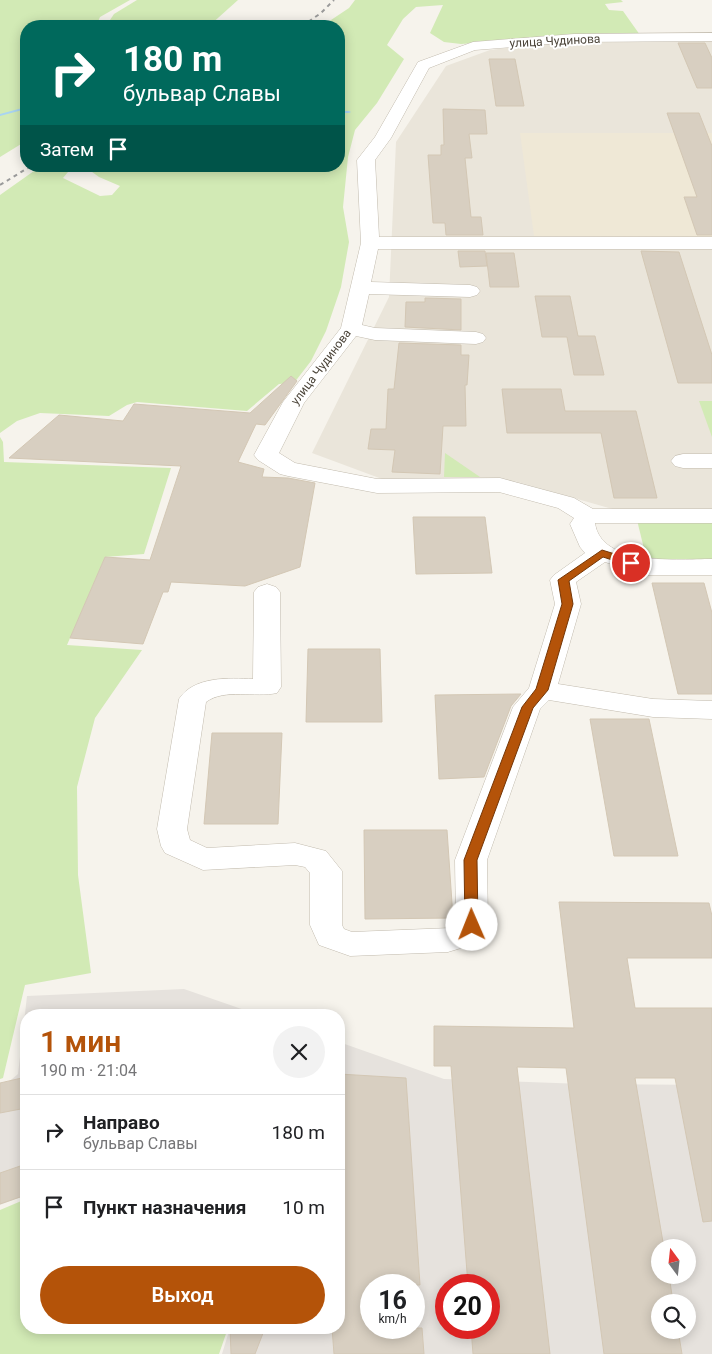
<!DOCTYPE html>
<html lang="ru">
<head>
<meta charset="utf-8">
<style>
	:root { --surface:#fff; --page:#f2f2f2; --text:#202124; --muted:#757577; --line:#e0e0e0; --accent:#b45309 }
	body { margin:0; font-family:Roboto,sans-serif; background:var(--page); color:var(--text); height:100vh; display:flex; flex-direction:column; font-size:19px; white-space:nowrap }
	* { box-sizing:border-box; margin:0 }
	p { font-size:16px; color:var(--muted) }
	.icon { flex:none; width:28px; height:28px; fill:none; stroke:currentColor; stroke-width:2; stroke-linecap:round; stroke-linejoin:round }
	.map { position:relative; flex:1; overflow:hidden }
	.drawer { position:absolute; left:20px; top:1009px; width:325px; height:325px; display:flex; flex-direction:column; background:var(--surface); border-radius:20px; box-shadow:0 2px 12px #0003 }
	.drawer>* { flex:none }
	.top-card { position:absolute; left:20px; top:20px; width:325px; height:152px; border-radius:20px; box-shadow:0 2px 12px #0003; background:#00695c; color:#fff; overflow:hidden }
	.needle { width:32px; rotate:345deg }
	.controls { position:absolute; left:651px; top:1239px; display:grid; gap:10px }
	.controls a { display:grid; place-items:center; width:45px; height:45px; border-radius:50%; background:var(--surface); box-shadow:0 2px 12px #0003; font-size:25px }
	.speed { position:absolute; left:360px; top:1274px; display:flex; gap:10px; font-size:25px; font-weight:700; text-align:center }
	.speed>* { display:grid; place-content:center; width:65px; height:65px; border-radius:50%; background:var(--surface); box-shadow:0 2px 12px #0003; line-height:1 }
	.speed small { font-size:12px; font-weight:400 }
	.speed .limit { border:8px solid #d22; background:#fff; color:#111 }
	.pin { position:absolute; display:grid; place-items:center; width:42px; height:42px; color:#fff; margin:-21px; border:2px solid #fff; border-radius:50%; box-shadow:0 1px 5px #0007 }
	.me { position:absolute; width:55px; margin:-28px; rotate:359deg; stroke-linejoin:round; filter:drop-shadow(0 0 4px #0008) }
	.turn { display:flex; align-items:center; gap:18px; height:105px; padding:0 20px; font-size:22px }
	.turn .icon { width:65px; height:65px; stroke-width:2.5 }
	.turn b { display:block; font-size:35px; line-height:42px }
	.then { display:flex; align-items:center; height:48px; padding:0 20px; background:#0003; gap:10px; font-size:19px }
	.round { display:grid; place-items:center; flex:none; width:52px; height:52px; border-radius:26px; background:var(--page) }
	.summary { display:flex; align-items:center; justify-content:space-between; height:85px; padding:0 20px }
	h1 { font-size:30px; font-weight:600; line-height:38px; color:var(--accent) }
	.button { display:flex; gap:10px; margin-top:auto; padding:10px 20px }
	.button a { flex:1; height:58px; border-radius:30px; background:var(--accent); color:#fff; font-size:20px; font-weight:600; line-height:58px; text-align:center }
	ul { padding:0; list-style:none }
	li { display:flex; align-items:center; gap:15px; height:75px; padding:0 20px; border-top:1px solid var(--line) }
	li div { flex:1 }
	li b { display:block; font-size:19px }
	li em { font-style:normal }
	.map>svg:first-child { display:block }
</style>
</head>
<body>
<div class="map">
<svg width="712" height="1354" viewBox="0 0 712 1354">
	<rect width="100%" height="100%" fill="#f6f3ec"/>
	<path fill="#eae5da" d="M712 41V512H623L514 481 382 479 312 453 389 297 396 142 446 66 490 50 545 43Z"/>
	<g fill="#e6e2dd" fill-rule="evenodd">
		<path d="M184 989 259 1015H26V1195L0 1205V1089L18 1074 27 996Z"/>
		<path d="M339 1042 444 1079 583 1084 712 1085V1354H222L230 1328H339ZM660 1248H688V1275H660ZM371 1285H414V1328H371ZM446 1285H489V1328H446ZM660 1302H688V1330H660Z"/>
	</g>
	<path fill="#efe8d6" d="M520 133H712V237L534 236Z"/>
	<g fill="#d2eab5">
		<path d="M0 0H130L100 17 96 26H26V141L0 157Z"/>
		<path d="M137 0H238L209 26H106L114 14Z"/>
		<path d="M355 0H621L623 2 605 4 609 10 623 11 640 35 568 36 461 44 444 42 430 33 443 5 416 7 403 19 387 45 404 59 377 103 355 130 348 157 343 207 349 242 341 287 326 331 311 361 294 383 279 384 247 411 137 402 127 405 109 416 40 413 17 421 0 433V195L41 166H73L63 178 100 196 112 195 120 186 99 177 88 169 89 166H339V26H322L349 8Z"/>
		<path d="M699 401H712V437Z"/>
		<path d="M0 437 3 442 4 462 171 468 144 554 105 557 67 645 142 650 95 718 77 787 78 875 91 973 25 985 3 1078 0 1079Z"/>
		<path d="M445 453 480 477H444Z"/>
		<path d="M637 520H712V565H648Z"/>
		<path d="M26 1199V1328H228L219 1354H0V1210Z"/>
	</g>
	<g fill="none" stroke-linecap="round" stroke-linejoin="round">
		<g fill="#a9d4f2" fill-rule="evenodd">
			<path d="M26 107V109L0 116V114Z"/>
			<path d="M339 111H349L351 112 349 113H339Z"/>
		</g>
	</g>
	<g fill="#d8cfc1" stroke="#d3c7b4">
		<path d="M678 43H705L712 58V88H697Z"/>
		<path d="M489 59H515L524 106H496Z"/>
		<path d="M443 109 485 110 487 134H469L472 158H465L471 217H481L483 235H446L445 223H433L428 155H441V145H444Z"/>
		<path d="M667 113H699L712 146V235H697L684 197H697Z"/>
		<path d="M458 251H485L487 266 460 267Z"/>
		<path d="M641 251 679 252 712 355V383H678Z"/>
		<path d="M486 253H514L519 287H490Z"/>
		<path d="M535 296H570L578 336H595L604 375H574L567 337H542Z"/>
		<path d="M425 298 461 299V330L405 327 406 302H425Z"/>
		<path d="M399 343 461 345V355H469L467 385H465L466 426H443L440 474 392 472 395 450 368 449 371 429H386L388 389H394Z"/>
		<path d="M291 376 297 381 265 425 256 424 238 462 264 469 262 477 288 478 315 483 300 567 245 586 171 582 168 592H163L143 644 70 638 105 557 150 560 181 466 9 458 59 415 123 421 134 404 250 413Z"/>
		<path d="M502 389H561L565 411H636L657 498H614L601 433H507Z"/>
		<path d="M413 517H485L492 573 416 574Z"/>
		<path d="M652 583H704L712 613V694H678Z"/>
		<path d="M308 649H380L382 722H306Z"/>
		<path d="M521 694 511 706 484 777 439 779 435 695Z"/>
		<path d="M590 719H649L678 856H614Z"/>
		<path d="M212 733H282L278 824H204Z"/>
		<path d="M364 830H447L453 918 365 919Z"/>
		<path d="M559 902 709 903 712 916V958H627L635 1008H712V1221L703 1222 675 1078H635L664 1248H660V1275H669L673 1302H660V1330H678L682 1354H604L566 1068 517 1067 550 1354H473L471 1328H489V1285H468L451 1066H434V1026L574 1028Z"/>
		<path d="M339 1074 406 1078 420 1285H371V1328H422L424 1354H334L332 1328H339Z"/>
		<path d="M26 1077V1108L0 1113V1083Z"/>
		<path d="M26 1164V1195L0 1204V1173Z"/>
		<path d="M230 1328H265L255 1354H231Z"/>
	</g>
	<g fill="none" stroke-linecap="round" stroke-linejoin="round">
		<defs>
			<g id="minor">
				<path d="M712 33V41L574 42 475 50 429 68 391 138 375 160 379 237H712V249H378L371 282 470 285 477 287 480 291 477 295 470 297 369 294 362 325 375 328 476 332 483 334 486 338 483 342 476 344 375 340 356 336 304 403 279 453 295 463 377 479 500 478 574 498 593 509H712V523H595C601 567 680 559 712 559V575H645L605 562 576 582 581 604 558 684 653 699 712 701V719L653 717 549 700 540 709 487 860 488 925 474 944 448 952 350 956 319 945 310 925V873L305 867 295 865 203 870 165 853 161 846 157 829 179 699C194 676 229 678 253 679L254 592 258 587 267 584 276 587 280 592 281 687 277 693C255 698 225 688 206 702L187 829 190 840 207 848 295 843 326 851 342 871V925L344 929 352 932 451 928 456 922 455 860 513 707 529 688 555 604 550 580 554 575 585 553 580 547 570 524 574 518 558 508 499 492 377 493 288 476 280 474 258 460 254 455 283 402 341 328 361 243 357 160 375 137 418 62 473 42 574 34Z"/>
				<path d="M683 454H712V468H683L675 466 671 461 675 456Z"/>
			</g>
		</defs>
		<use href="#minor" stroke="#c2bbae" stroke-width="1"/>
		<use href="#minor" fill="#fff" fill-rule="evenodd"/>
		<g stroke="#9a9a9a" stroke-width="2" stroke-dasharray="4 4" stroke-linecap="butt">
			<path d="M302 26 321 13 334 0"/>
			<path d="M0 185 31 166"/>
		</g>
	</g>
	<path fill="#b45309" stroke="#753606" d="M602 550 634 560 636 563 631 566 603 557 569 581 573 604 548 690 533 708 477 860 478 925 476 929H467L465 925 464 860 522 707 536 689 562 604 558 580Z"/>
	<g text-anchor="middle" stroke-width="4" stroke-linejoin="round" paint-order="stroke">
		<g font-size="12" fill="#4b4439" stroke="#fff">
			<text transform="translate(555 41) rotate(-3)" y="4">улица Чудинова</text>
			<text transform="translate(321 367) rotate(-53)" y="4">улица Чудинова</text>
		</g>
	</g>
</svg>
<div class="controls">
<a><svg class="needle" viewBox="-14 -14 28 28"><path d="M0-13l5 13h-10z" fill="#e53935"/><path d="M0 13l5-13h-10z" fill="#757577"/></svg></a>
<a><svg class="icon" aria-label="search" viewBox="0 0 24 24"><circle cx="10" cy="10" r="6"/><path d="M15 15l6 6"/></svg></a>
</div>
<div class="speed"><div>16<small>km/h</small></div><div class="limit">20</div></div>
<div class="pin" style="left:631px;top:563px;background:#d93025"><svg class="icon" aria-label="arrive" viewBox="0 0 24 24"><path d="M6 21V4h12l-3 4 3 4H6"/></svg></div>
<svg class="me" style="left:472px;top:925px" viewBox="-20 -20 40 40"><circle r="19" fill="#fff"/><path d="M0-13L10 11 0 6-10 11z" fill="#b45309"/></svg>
<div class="top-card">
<div class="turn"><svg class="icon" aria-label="right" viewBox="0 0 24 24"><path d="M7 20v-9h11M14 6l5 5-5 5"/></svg><div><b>180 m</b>бульвар Славы</div></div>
<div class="then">Затем<svg class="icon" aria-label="arrive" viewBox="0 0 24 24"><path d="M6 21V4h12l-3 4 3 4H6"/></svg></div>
</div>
<section class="drawer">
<div class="summary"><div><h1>1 мин</h1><p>190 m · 21:04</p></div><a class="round"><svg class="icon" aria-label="close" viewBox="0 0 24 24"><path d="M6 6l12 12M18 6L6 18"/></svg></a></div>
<ul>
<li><svg class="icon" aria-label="right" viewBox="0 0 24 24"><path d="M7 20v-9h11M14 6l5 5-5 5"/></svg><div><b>Направо</b><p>бульвар Славы</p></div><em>180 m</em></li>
<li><svg class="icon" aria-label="arrive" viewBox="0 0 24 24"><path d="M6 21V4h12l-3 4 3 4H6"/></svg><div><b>Пункт назначения</b></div><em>10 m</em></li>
</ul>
<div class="button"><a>Выход</a></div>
</section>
</div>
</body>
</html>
